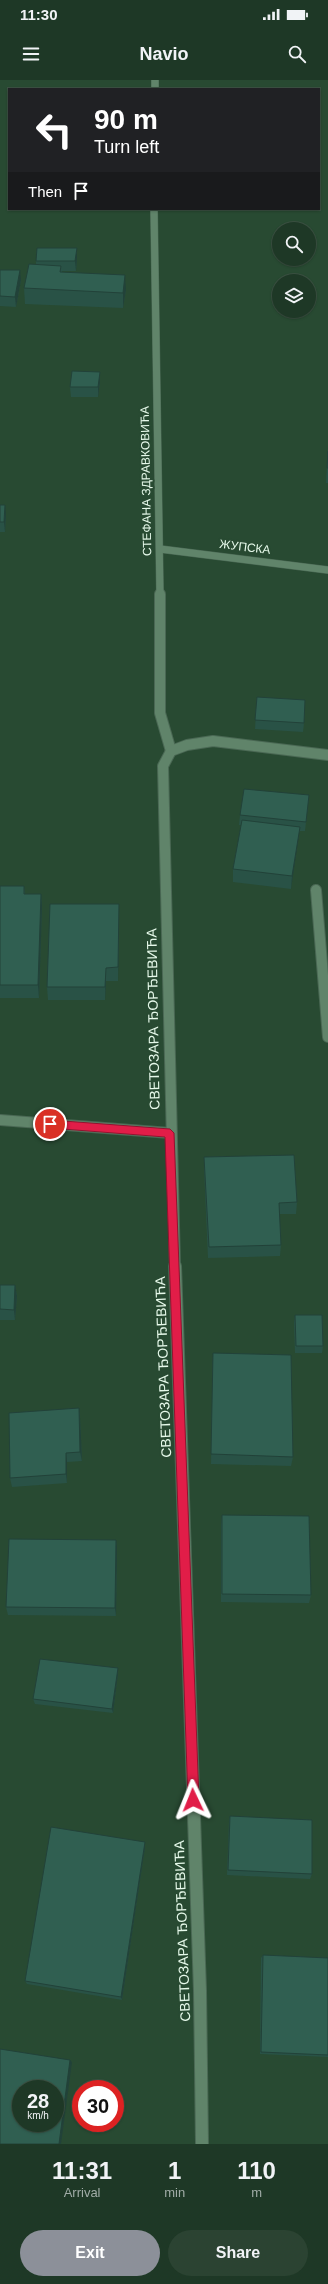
<!DOCTYPE html>
<html lang="en">
<head>
<meta charset="utf-8">
<style>
	:root { --surface:#1e3826; --page:#2b4332; --text:#f1f3f6; --muted:#a1aca7; --line:#3c5243; --accent:#8c9099 }
	body { margin:0; font-family:Helvetica,sans-serif; background:var(--page); color:var(--text); height:100vh; display:flex; flex-direction:column; font-size:15px; white-space:nowrap }
	* { box-sizing:border-box; margin:0 }
	p { font-size:13px; color:var(--muted) }
	.icon { flex:none; width:22px; height:22px; fill:none; stroke:currentColor; stroke-width:2; stroke-linecap:round; stroke-linejoin:round }
	.map { position:relative; height:2064px; overflow:hidden }
	.panel { display:flex; flex-direction:column; background:var(--surface); flex:1 }
	.panel>* { flex:none }
	.banner { position:absolute; left:8px; top:8px; width:312px; height:122px; border-radius:0px; box-shadow:0 1px 3px #0004,0 0 0 1px var(--line); background:#202124; color:#fff; overflow:hidden }
	.controls { position:absolute; left:272px; top:142px; display:grid; gap:8px }
	.controls a { display:grid; place-items:center; width:44px; height:44px; border-radius:50%; background:var(--surface); box-shadow:0 1px 3px #0004,0 0 0 1px var(--line); font-size:20px }
	.speed { position:absolute; left:12px; top:2000px; display:flex; gap:8px; font-size:20px; font-weight:700; text-align:center }
	.speed>* { display:grid; place-content:center; width:52px; height:52px; border-radius:50%; background:var(--surface); box-shadow:0 1px 3px #0004,0 0 0 1px var(--line); line-height:1 }
	.speed small { font-size:10px; font-weight:400 }
	.speed .limit { border:6px solid #d22; background:#fff; color:#111 }
	.pin { position:absolute; display:grid; place-items:center; width:34px; height:34px; color:#fff; margin:-17px; border:2px solid #fff; border-radius:50%; box-shadow:0 1px 4px #0007 }
	.me { position:absolute; width:44px; margin:-22px; rotate:358deg; stroke-linejoin:round; filter:drop-shadow(0 0 3px #0008) }
	.turn { display:flex; align-items:center; gap:14px; height:84px; padding:0 20px; font-size:18px }
	.turn .icon { width:52px; height:52px; stroke-width:2.5 }
	.turn b { display:block; font-size:28px; line-height:34px }
	.then { display:flex; align-items:center; height:38px; padding:0 20px; background:#0003; gap:8px; font-size:15px }
	.eta { display:flex; justify-content:space-evenly; align-items:center; height:68px; text-align:center }
	.eta b { font-size:24px; font-weight:700; line-height:28px }
	.cta { display:flex; gap:8px; margin-top:auto; padding:8px 20px }
	.cta a { flex:1; height:46px; border-radius:24px; background:var(--accent); color:#fff; font-size:16px; font-weight:700; line-height:46px; text-align:center }
	.cta a+a { background:var(--page); color:var(--text) }
	.status { display:flex; justify-content:space-between; align-items:center; height:28px; padding:0 20px; background:var(--surface); direction:ltr }
	.status svg { height:11px; fill:currentColor }
	header { display:flex; justify-content:space-between; align-items:center; height:52px; padding:0 20px; background:var(--surface); font-size:18px; font-weight:700 }
	.map>svg:first-child { display:block }
</style>
</head>
<body>
<div class="status"><b>11:30</b><svg viewBox="0 0 49 12"><path d="M0 12V9h3v3zM5 12V6h3v6zM10 12V3h3v9zM15 12V0h3v12zM26 1h20v11H26zM47 4h2v5h-2z"/></svg></div>
<header><svg class="icon" aria-label="menu" viewBox="0 0 24 24"><path d="M4 6h16M4 12h16M4 18h16"/></svg>Navio<svg class="icon" aria-label="search" viewBox="0 0 24 24"><circle cx="10" cy="10" r="6"/><path d="M15 15l6 6"/></svg></header>
<div class="map">
<svg width="328" height="2064" viewBox="0 0 328 2064">
	<rect width="100%" height="100%" fill="#284a32"/>
	<g fill="none" stroke-linecap="round" stroke-linejoin="round">
		<defs>
			<g id="street-far2">
				<path d="M155 0V9"/>
				<path d="M154 129 160 515"/>
				<path d="M160 469 328 490"/>
			</g>
			<g id="street-far1">
				<path d="M160 514V633L171 671"/>
				<path d="M316 810 328 957"/>
				<path d="M0 1040 170 1053"/>
				<path d="M175 1187 163 686 171 671 187 665 213 661 328 675"/>
			</g>
			<path id="street" d="M175 1186 200 1911 202 2064"/>
		</defs>
		<use href="#street-far2" stroke="#4a6854" stroke-width="8"/>
		<use href="#street-far1" stroke="#4a6854" stroke-width="12"/>
		<use href="#street" stroke="#4a6854" stroke-width="14"/>
		<use href="#street-far2" stroke="#60846a" stroke-width="7"/>
		<use href="#street-far1" stroke="#60846a" stroke-width="10"/>
		<use href="#street" stroke="#60846a" stroke-width="12"/>
	</g>
	<g fill="#295246">
		<path d="M77 179 76 191H62V192L126 210 123 228 25 224 24 208 36 185V181Z"/>
		<path d="M0 190 21 200 16 227 0 226Z"/>
		<path d="M100 302 98 317H71L70 307Z"/>
		<path d="M328 368V403H326Z"/>
		<path d="M0 425 6 435 5 452H0Z"/>
		<path d="M257 617 304 643 303 652 255 649Z"/>
		<path d="M309 715 305 751H299L291 809 233 802V789L241 745H239L240 735Z"/>
		<path d="M0 806H24L25 814H41L42 827 39 918H0Z"/>
		<path d="M119 837 118 901H106L105 920H48L47 907Z"/>
		<path d="M204 1077 297 1122 296 1134H279L281 1165 280 1176 208 1178 204 1089Z"/>
		<path d="M0 1205H15L17 1216 15 1240H0Z"/>
		<path d="M295 1235 323 1266 322 1273H295L294 1243Z"/>
		<path d="M213 1273 293 1377 291 1386 211 1384Z"/>
		<path d="M79 1328 80 1338 82 1381 67 1382V1403L12 1407 10 1398Z"/>
		<path d="M222 1435 311 1515 309 1523 221 1522V1444Z"/>
		<path d="M116 1460 117 1468 116 1536 8 1535 6 1527Z"/>
		<path d="M118 1593 113 1633 35 1624 33 1619Z"/>
		<path d="M230 1736 312 1794 310 1799 227 1795 229 1741Z"/>
		<path d="M145 1767 122 1920 27 1904 25 1901Z"/>
		<path d="M263 1875 328 1878V1977L260 1974 261 1878Z"/>
	</g>
	<g fill="#224239">
		<path d="M77 168V179L76 191 75 181Z"/>
		<path d="M20 190 21 200 16 227 15 217Z"/>
		<path d="M125 195 126 210 123 228V213Z"/>
		<path d="M100 292V302L98 317V307Z"/>
		<path d="M5 425 6 435 5 452 4 442Z"/>
		<path d="M300 747 298 761 291 809 292 796Z"/>
		<path d="M41 814 42 827 39 918 38 905Z"/>
		<path d="M119 824V837L118 901V887Z"/>
		<path d="M106 888V901L105 920V907Z"/>
		<path d="M15 1205 17 1216 15 1240 14 1230Z"/>
		<path d="M79 1328 80 1338 82 1381 80 1372Z"/>
		<path d="M66 1373 67 1382V1403L66 1394Z"/>
		<path d="M116 1460 117 1468 116 1536 115 1528Z"/>
		<path d="M118 1588V1593L113 1633 112 1629Z"/>
		<path d="M145 1762V1767L122 1920 121 1917Z"/>
		<path d="M70 1980 72 1982 61 2064H59Z"/>
	</g>
	<g fill="#305f51" stroke="#224239" fill-rule="evenodd">
		<path d="M37 168H77L75 181H36Z"/>
		<path d="M29 184 61 186 60 192 125 195 123 213 24 208Z"/>
		<path d="M0 190H20L15 217 0 216Z"/>
		<path d="M72 291 100 292 98 307H70Z"/>
		<path d="M328 371V388H327Z"/>
		<path d="M0 425H5L4 442H0Z"/>
		<path d="M257 617 305 620 304 643 255 640Z"/>
		<path d="M244 709 309 715 306 742 240 735Z"/>
		<path d="M242 740 300 747 292 796 233 789Z"/>
		<path d="M0 806H24V814H41L38 905H0Z"/>
		<path d="M50 824H119L118 887 106 888 105 907H47Z"/>
		<path d="M294 1075 297 1122 279 1123 281 1165 209 1167 204 1077Z"/>
		<path d="M0 1205H15L14 1230 0 1229Z"/>
		<path d="M295 1235H322L323 1266H296Z"/>
		<path d="M213 1273 291 1275 293 1377 211 1374Z"/>
		<path d="M79 1328 80 1372 66 1373V1394L10 1398 9 1333Z"/>
		<path d="M222 1435 309 1436 311 1515 222 1514Z"/>
		<path d="M9 1459 116 1460 115 1528 6 1527Z"/>
		<path d="M40 1579 118 1588 112 1629 33 1619Z"/>
		<path d="M230 1736 312 1740V1794L228 1790Z"/>
		<path d="M51 1747 145 1762 121 1917 25 1901Z"/>
		<path d="M263 1875 328 1878V1975L261 1972Z"/>
		<path d="M0 1969 70 1980 59 2064H0ZM21 2009H55V2043H21Z"/>
	</g>
	<path fill="#e11d48" stroke="#92132f" d="M50 1040 170 1049 174 1053 199 1720 197 1724 193 1726 189 1724 188 1720 165 1057 50 1048 45 1044Z"/>
	<g text-anchor="middle" stroke-width="4" stroke-linejoin="round" paint-order="stroke">
		<g font-size="12" fill="#e6f9ea" stroke="#284a32">
			<text transform="translate(146 401) rotate(-91)" y="4">СТЕФАНА ЗДРАВКОВИЋА</text>
			<text transform="translate(245 467) rotate(7)" y="4">ЖУПСКА</text>
		</g>
		<g font-size="14" fill="#e6f9ea" stroke="#284a32">
			<text transform="translate(153 939) rotate(-91)" y="5">СВЕТОЗАРА ЂОРЂЕВИЋА</text>
			<text transform="translate(163 1287) rotate(-92)" y="5">СВЕТОЗАРА ЂОРЂЕВИЋА</text>
			<text transform="translate(182 1851) rotate(-92)" y="5">СВЕТОЗАРА ЂОРЂЕВИЋА</text>
		</g>
	</g>
</svg>
<div class="controls">
<a><svg class="icon" aria-label="search" viewBox="0 0 24 24"><circle cx="10" cy="10" r="6"/><path d="M15 15l6 6"/></svg></a>
<a><svg class="icon" aria-label="layers" viewBox="0 0 24 24"><path d="M12 4l9 5-9 5-9-5zM3 14l9 5 9-5"/></svg></a>
</div>
<div class="speed"><div>28<small>km/h</small></div><div class="limit">30</div></div>
<div class="pin" style="left:50px;top:1044px;background:#d93025"><svg class="icon" aria-label="arrive" viewBox="0 0 24 24"><path d="M6 21V4h12l-3 4 3 4H6"/></svg></div>
<svg class="me" style="left:193px;top:1720px" viewBox="-20 -20 40 40"><path d="M0-17L14 15 0 8-14 15z" fill="#e11d48" stroke="#fff" stroke-width="4"/></svg>
<div class="banner">
<div class="turn"><svg class="icon" aria-label="left" viewBox="0 0 24 24"><path d="M17 20v-9H6M10 6l-5 5 5 5"/></svg><div><b>90 m</b>Turn left</div></div>
<div class="then">Then<svg class="icon" aria-label="arrive" viewBox="0 0 24 24"><path d="M6 21V4h12l-3 4 3 4H6"/></svg></div>
</div>
</div>
<section class="panel">
<div class="eta">
<div><b>11:31</b><p>Arrival</p></div>
<div><b>1</b><p>min</p></div>
<div><b>110</b><p>m</p></div>
</div>
<div class="cta"><a>Exit</a><a>Share</a></div>
</section>
</body>
</html>
